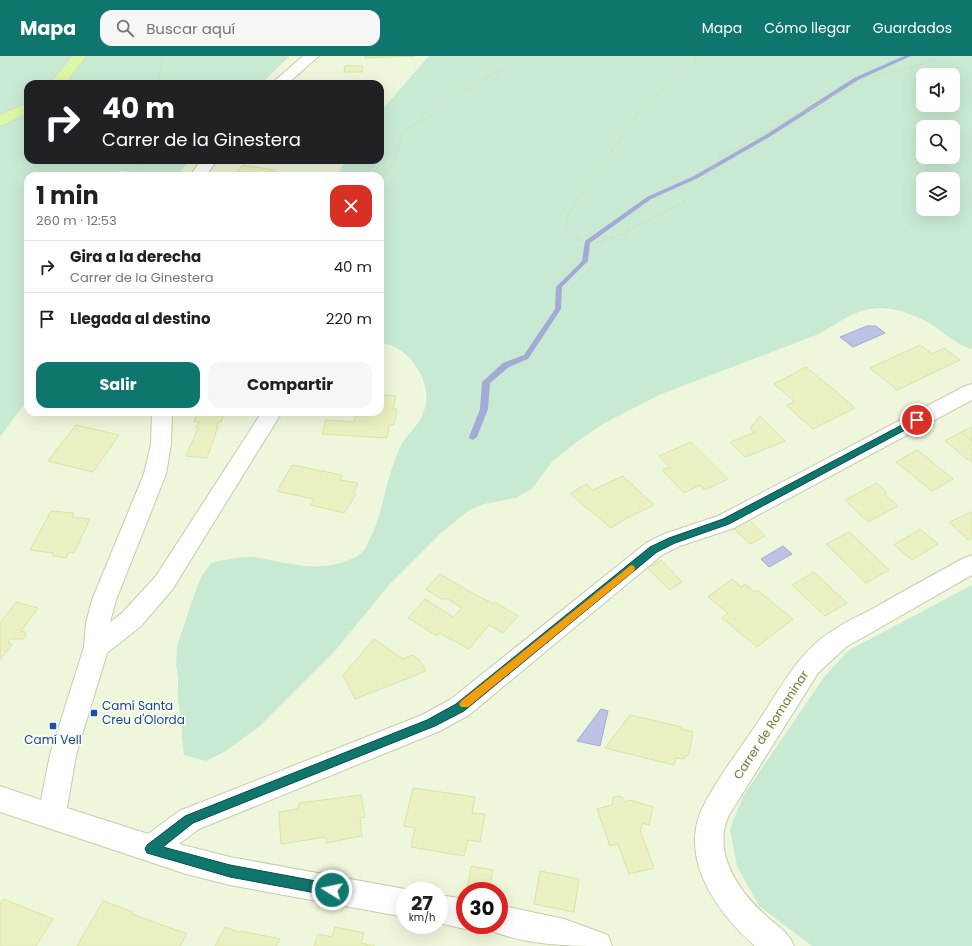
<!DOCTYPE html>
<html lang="es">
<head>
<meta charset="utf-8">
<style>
	:root { --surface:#fff; --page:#f6f6f6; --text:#202124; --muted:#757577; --line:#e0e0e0; --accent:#0f766e }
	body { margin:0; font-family:Poppins,sans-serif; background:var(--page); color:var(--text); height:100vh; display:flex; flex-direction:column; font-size:15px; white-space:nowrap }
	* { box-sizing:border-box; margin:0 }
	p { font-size:13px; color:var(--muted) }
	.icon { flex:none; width:22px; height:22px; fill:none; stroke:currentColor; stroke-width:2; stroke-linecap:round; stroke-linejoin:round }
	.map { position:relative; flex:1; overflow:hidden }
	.drawer { position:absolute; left:24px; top:116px; width:360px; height:244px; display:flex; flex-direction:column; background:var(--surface); border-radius:12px; box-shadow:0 4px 16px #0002 }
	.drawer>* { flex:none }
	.top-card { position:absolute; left:24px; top:24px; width:360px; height:84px; border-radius:12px; box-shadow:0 4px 16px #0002; background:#202124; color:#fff; overflow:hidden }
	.fabs { position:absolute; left:916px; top:12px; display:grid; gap:8px }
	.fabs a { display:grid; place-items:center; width:44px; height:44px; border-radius:8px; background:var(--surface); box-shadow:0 4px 16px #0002; font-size:20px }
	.speed { position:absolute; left:396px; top:826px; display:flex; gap:8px; font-size:20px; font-weight:700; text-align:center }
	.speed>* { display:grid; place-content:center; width:52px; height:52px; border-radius:50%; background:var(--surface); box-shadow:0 4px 16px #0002; line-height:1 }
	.speed small { font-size:10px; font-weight:400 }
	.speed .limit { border:6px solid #d22; background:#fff; color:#111 }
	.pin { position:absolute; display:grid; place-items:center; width:34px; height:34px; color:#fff; margin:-17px; border:2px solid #fff; border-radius:50%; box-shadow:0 1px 4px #0007 }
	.me { position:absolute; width:44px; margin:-22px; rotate:280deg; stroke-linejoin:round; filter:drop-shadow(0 0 3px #0008) }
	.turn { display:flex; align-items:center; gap:14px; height:84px; padding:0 12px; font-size:18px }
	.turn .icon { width:52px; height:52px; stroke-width:2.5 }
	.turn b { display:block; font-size:28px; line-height:34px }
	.round { display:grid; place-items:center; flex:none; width:42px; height:42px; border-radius:12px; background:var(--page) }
	.headline { display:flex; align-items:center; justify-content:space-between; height:68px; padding:0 12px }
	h1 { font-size:24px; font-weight:700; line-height:30px }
	.action { display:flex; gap:8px; margin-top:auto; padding:8px 12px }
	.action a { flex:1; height:46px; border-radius:12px; background:var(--accent); color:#fff; font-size:16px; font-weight:700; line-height:46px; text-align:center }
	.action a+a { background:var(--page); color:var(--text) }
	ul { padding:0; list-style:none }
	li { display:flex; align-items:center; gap:12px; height:52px; padding:0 12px; border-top:1px solid var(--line) }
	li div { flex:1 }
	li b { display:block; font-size:15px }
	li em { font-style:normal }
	header { display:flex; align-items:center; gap:24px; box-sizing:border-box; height:56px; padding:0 20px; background:var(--accent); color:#fff }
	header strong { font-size:19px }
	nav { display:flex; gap:22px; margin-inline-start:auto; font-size:14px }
	.search { width:280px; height:36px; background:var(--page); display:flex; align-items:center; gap:10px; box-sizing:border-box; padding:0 14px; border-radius:12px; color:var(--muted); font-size:15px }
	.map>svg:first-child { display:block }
</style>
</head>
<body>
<header>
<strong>Mapa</strong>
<div class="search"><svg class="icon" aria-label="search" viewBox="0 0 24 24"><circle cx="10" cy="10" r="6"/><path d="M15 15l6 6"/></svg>Buscar aquí</div>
<nav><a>Mapa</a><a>Cómo llegar</a><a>Guardados</a></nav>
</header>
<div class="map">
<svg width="972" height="890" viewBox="0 0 972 890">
	<rect width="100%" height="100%" fill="#f6fcea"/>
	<g fill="#eef6db" fill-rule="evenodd">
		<path d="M287 0H429L380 56V28H261L288 4Z"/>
		<path d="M189 104H345L337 120H178Z"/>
		<path d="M878 253 898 255 913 259 972 293V529L849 594 824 621 743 740 730 773 759 850 812 890H0V381L28 343V356H380V288L398 293 417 310 424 332 425 355 402 388 396 400 387 426 378 466 362 496 346 506 325 510 286 508 269 503 201 521 182 571 177 589 176 608 181 678 206 705 226 695 260 670 334 596 390 528 441 477 468 455 484 448 516 442 532 433 552 406 578 385 603 368 659 339 819 278 839 265 863 254ZM405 835H439V869H405ZM465 835H499V869H465Z"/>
	</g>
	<g fill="#c8ead3" fill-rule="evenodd">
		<path d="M0 0H287L289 1 261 28H28V104H189L178 120H143L122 115 113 120H28V151L26 153 28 155V343L0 381Z"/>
		<path d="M429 0H972V293C959 290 947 279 935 271 915 258 887 247 862 255 846 260 833 270 819 278L659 339 603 368 578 385 552 406 532 433 516 442 484 448 468 455 441 477 390 528 334 596 260 670 226 695 206 705 184 699 178 642V624L176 608 177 589 194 539 201 521 211 507C224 504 236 501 250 501 262 501 273 505 286 507 310 512 340 513 361 497 365 494 367 488 369 484 382 461 383 437 392 412 395 404 398 395 402 387 409 377 420 367 424 355 434 328 409 288 380 288V120H337L345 104H380V56ZM923 19H953V49H923ZM923 71H953V101H923ZM923 123H953V153H923Z"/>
		<path d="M972 529V890H812L759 850 737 810 730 773 743 740 824 621 849 594Z"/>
	</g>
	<g fill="#bec3e6" stroke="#a4aad7">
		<path d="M867 270H876L885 277 853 291 840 281Z"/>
		<path d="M783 490 792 498 769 511 761 503Z"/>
		<path d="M601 653 608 655 600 690 577 685Z"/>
	</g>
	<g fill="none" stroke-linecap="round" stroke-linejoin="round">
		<path fill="#a4aad7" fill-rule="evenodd" d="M904 0H911L858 24 771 80 698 122 651 143 590 187 588 205 562 231 561 253 528 303 509 311 490 327 488 353 477 381 473 384 470 383 469 381 480 353 482 326 503 307 524 299 555 253 556 231 582 205 585 185 647 141 694 120 767 78 854 22Z"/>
	</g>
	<g fill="#ebf1c2" stroke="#dce3a3">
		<path d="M365 0H415L365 2Z"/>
		<path d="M345 10H363L362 16H344Z"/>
		<path d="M243 109 247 110 276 114 272 120H245L247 117 237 116Z"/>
		<path d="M920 289 932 298 944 292 960 304 897 334 870 312Z"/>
		<path d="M806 311 833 333 855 352 813 373 786 349 795 346 774 328Z"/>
		<path d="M380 339 396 340 393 353H397L394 369H389L387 382 322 378 326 364 354 366 357 356H380Z"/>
		<path d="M198 356H225L221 366H218L216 371H218L207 402 186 400 198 372 196 371 199 366H194Z"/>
		<path d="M760 360 785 385 745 401 730 386 756 376 750 373Z"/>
		<path d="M76 369 119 379 93 416 48 405Z"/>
		<path d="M972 371V385L961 376Z"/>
		<path d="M961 376 972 385V389L968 390 972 393V407L945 385Z"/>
		<path d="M691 386 728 423 704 434 700 429 684 437 662 414 670 411 659 400Z"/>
		<path d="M917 394 926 401 953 423 932 435 896 406Z"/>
		<path d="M292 409 342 419 340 424 358 427 353 437 356 438 344 457 311 449 314 443 277 435Z"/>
		<path d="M623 420 654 449 627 462 611 472 570 438 586 428 593 434Z"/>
		<path d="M877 427 887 436 884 438 898 450 868 466 845 444Z"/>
		<path d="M51 455 74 457 72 461 90 463 74 497 69 496 66 502 53 500V497L30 494Z"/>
		<path d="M972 456V482L968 484 949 466Z"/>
		<path d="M749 464 765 480 750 488 733 472Z"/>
		<path d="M920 473 938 488 912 504 894 489Z"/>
		<path d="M849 476 861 487 889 514 866 527 826 488Z"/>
		<path d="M661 504 682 526 670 534 648 513Z"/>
		<path d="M814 516 847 547 825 560 792 529Z"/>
		<path d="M440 518 474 538 494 548 495 546 518 560 503 577 489 569 469 593 439 577 437 580 408 562 425 543 453 561 462 552 446 542 443 544 426 533Z"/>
		<path d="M732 523 741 531 745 528 755 536 757 534 793 563 757 591 722 562 728 557 708 541Z"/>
		<path d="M16 546 38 552 21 575 25 576 26 579 23 583H10L8 588H12L0 604V567Z"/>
		<path d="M374 583 403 603 412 599 419 604 426 615 355 643 343 619Z"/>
		<path d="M630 659 682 671 681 673 693 676 689 698 683 703 676 702 674 709 605 692Z"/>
		<path d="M413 732 475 741 472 757 485 758 480 786 468 784 464 800 411 791 415 772 404 770Z"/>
		<path d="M361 739 365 761 360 762 362 780 326 787V781L281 788 279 756 298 753 299 747Z"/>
		<path d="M619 740 623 742 625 746 630 744 653 751 649 769 643 767 640 774 654 812 629 818 618 788 610 790 597 753 612 749 613 742Z"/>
		<path d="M471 810 493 814 489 835H467Z"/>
		<path d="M540 815 579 823 574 856 534 848Z"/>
		<path d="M3 843 53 863 36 890H0V848Z"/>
		<path d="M103 845 133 856 132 858 187 878 180 890H77Z"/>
		<path d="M225 871 240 877 241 875 280 883 276 890H215Z"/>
		<path d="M335 871 364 877 361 887 375 890H314L318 878 332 881Z"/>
	</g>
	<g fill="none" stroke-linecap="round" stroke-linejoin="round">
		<defs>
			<g id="minor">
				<path d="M303 0H319L287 28H271Z"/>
				<path d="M201 104H217L206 120H190Z"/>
				<path d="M972 328V344L734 472 680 490 662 499 469 659 440 675 199 773 179 788 230 801 405 833 411 835H405V861L230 829 186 818 0 756V730L41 744 50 699 84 591 86 567 92 544 144 418 151 388 152 356H172L171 388 166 418 116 544 110 566 122 557 156 520 262 356H282L172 534 140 571 107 597 76 699 67 752 148 778 179 755 422 659 451 643 646 487 664 478 718 460 965 330Z"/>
				<path d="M972 499V519L846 591 818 617 729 759C712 795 737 833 763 857 774 868 788 875 794 890H755C722 861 686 814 697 767 704 739 741 692 758 666 779 635 797 598 829 577 843 567 859 560 874 552 904 535 934 518 964 502Z"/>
				<path d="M439 839 465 843V869H474L465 873 439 867Z"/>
				<path d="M499 849 564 863 608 879 612 890C570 890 529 890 489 874L486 869H499Z"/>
			</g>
			<g id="major">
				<path d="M72 0H86L65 28H50Z"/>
				<path d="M28 47V57L0 70V59Z"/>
			</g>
		</defs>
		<use href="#minor" stroke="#c7ccad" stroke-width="2"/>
		<use href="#major" stroke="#d8d9cd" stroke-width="2"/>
		<g stroke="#d0d6a4" stroke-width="2" stroke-dasharray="0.5 2" stroke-linecap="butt">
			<path d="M697 0 694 9 644 49 568 157 566 169 573 181 587 186H600L620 179 682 147 724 99 868 21 913 11 944 0"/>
			<path d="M158 28 163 0"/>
			<path d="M137 104 144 120"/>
			<path d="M380 123 395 105 402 79 407 73 430 60 456 39 503 13 517 0"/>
		</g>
		<use href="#minor" fill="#fff" fill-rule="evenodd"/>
		<use href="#major" fill="#daf8a5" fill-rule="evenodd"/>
	</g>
	<path fill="#0f766e" stroke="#0a4d48" d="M917 361 922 364 920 366 729 468 675 487 657 496 464 655 435 670 193 767 163 791 230 809 332 828 336 830 338 834 336 838 332 840 230 821 147 797 145 793 147 789 185 760 427 664 456 648 650 491 669 482 723 463Z"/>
	<path fill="#f59e0b" d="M631 509 634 510 635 512 634 515 468 651H461L459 648 461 645Z"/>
	<g fill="#1a4fb4" stroke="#fafff0" stroke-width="1.5">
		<rect x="90" y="653" width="8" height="8" rx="2"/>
		<rect x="49" y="666" width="8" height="8" rx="2"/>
	</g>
	<g text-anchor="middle" stroke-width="3.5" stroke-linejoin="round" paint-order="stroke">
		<g font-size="12" fill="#164399" stroke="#fafff0" text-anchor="start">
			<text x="102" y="654">Camí Santa<tspan x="102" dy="14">Creu d'Olorda</tspan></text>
			<text x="53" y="688" text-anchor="middle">Camí Vell</text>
		</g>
		<g font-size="12" fill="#73774d" stroke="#fafff0">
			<text transform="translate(771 669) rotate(-57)" y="4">Carrer de Romaninar</text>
		</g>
	</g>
</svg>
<div class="fabs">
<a><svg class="icon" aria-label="sound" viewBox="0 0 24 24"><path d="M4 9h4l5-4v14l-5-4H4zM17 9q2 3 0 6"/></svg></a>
<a><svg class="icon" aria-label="search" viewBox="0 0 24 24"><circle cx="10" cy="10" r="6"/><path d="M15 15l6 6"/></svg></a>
<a><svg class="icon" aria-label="layers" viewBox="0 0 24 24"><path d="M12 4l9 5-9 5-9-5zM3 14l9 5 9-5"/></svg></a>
</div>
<div class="speed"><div>27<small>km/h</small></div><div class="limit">30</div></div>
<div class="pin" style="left:917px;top:364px;background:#d93025"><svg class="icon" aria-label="arrive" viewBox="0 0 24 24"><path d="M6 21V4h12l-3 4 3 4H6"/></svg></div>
<svg class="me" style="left:332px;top:834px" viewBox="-20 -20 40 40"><circle r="17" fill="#0f766e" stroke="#fff" stroke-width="3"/><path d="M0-11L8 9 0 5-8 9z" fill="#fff"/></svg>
<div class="top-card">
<div class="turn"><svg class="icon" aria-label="right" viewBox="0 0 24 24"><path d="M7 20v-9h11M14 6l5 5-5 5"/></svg><div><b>40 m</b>Carrer de la Ginestera</div></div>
</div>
<section class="drawer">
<div class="headline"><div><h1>1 min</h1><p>260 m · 12:53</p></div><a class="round" style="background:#d93025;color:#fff"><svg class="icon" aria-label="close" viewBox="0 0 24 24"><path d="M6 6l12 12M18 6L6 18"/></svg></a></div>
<ul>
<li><svg class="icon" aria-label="right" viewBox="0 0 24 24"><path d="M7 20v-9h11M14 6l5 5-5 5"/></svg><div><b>Gira a la derecha</b><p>Carrer de la Ginestera</p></div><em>40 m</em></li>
<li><svg class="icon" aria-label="arrive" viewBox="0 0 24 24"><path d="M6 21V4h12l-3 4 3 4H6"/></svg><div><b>Llegada al destino</b></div><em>220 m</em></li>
</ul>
<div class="action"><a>Salir</a><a>Compartir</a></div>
</section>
</div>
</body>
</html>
